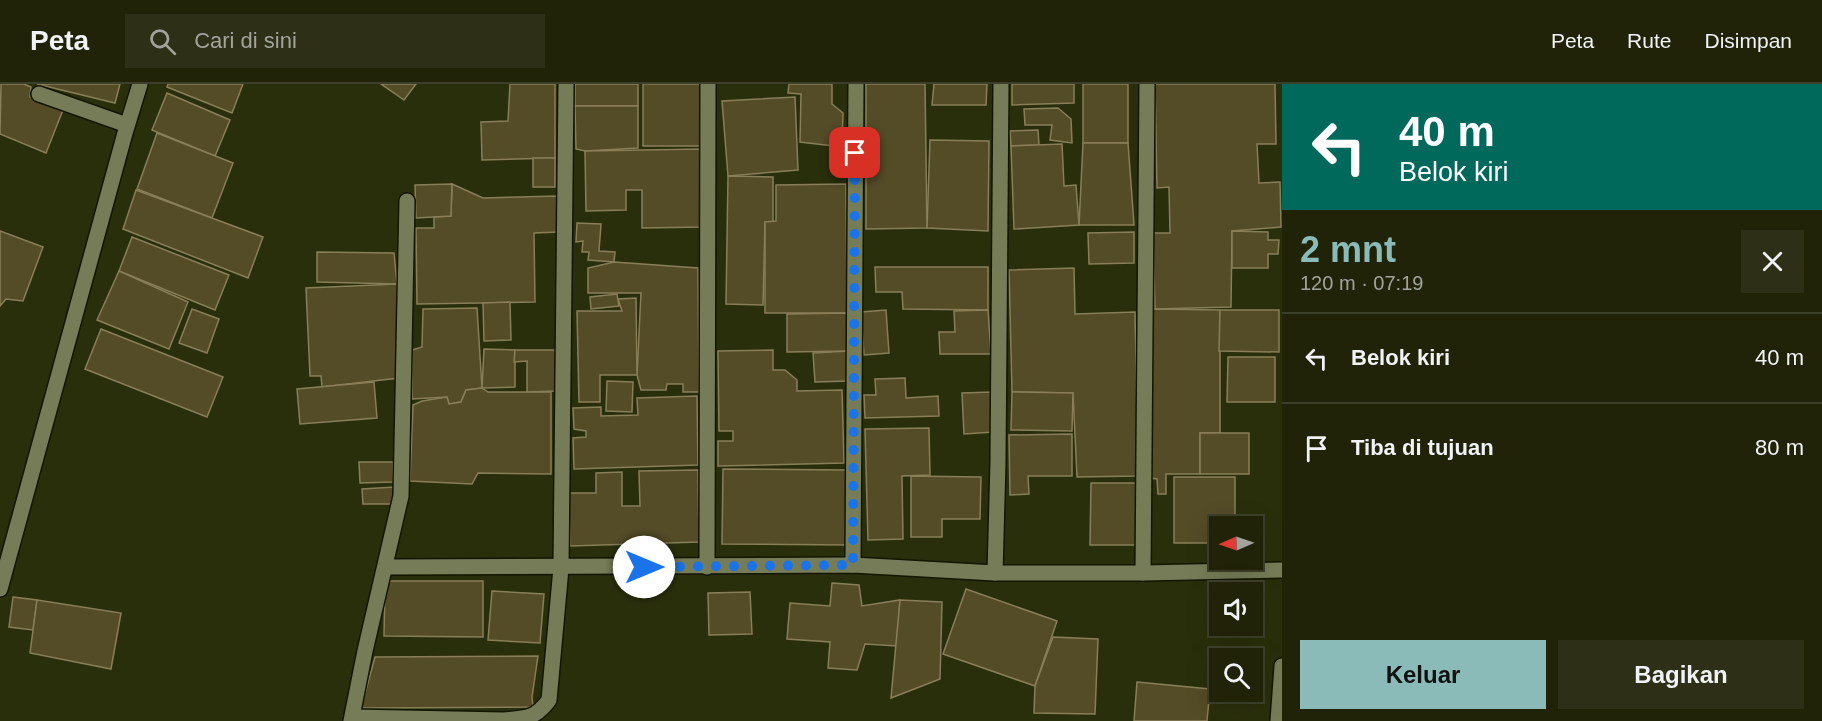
<!DOCTYPE html>
<html lang="id">
<head>
<meta charset="utf-8">
<style>
	:root { --surface:#202308; --page:#2d2f16; --text:#f1f3f6; --muted:#a2a49c; --line:#3d4029; --accent:#8bbbb9 }
	body { margin:0; font-family:Helvetica,sans-serif; background:var(--page); color:var(--text); height:100vh; display:flex; flex-direction:column; font-size:22px; white-space:nowrap }
	* { box-sizing:border-box; margin:0 }
	p { font-size:20px; color:var(--muted) }
	.icon { flex:none; width:33px; height:33px; fill:none; stroke:currentColor; stroke-width:2; stroke-linecap:round; stroke-linejoin:round }
	.map { position:relative; flex:1; overflow:hidden }
	.drawer { display:flex; flex-direction:column; background:var(--surface); width:540px }
	.drawer>* { flex:none }
	.banner { background:#00695c; color:#fff; overflow:hidden }
	.needle { width:39px; rotate:268deg }
	.controls { position:absolute; left:1209px; top:432px; display:grid; gap:12px }
	.controls a { display:grid; place-items:center; width:54px; height:54px; border-radius:0px; background:var(--surface); box-shadow:0 6px 24px #0002,0 0 0 2px var(--line); font-size:30px }
	.pin { position:absolute; display:grid; place-items:center; width:51px; height:51px; color:#fff; margin:-26px; border-radius:12px; box-shadow:0 3px 9px #0006 }
	.me { position:absolute; width:66px; margin:-33px; rotate:90deg; stroke-linejoin:round; filter:drop-shadow(0 0 4px #0008) }
	.turn { display:flex; align-items:center; gap:21px; height:126px; padding:0 18px; font-size:27px }
	.turn .icon { width:78px; height:78px; stroke-width:2.5 }
	.turn b { display:block; font-size:42px; line-height:51px }
	.round { display:grid; place-items:center; flex:none; width:63px; height:63px; border-radius:0px; background:var(--page) }
	.headline { display:flex; align-items:center; justify-content:space-between; height:102px; padding:0 18px }
	h1 { font-size:36px; font-weight:700; line-height:45px; color:var(--accent) }
	.cta { display:flex; gap:12px; margin-top:auto; padding:12px 18px }
	.cta a { flex:1; height:69px; border-radius:0px; background:var(--accent); color:#111; font-size:24px; font-weight:700; line-height:69px; text-align:center }
	.cta a+a { background:var(--page); color:var(--text) }
	ul { padding:0; list-style:none }
	li { display:flex; align-items:center; gap:18px; height:90px; padding:0 18px; border-top:2px solid var(--line) }
	li div { flex:1 }
	li b { display:block; font-size:22px }
	li em { font-style:normal }
	header { display:flex; align-items:center; gap:36px; box-sizing:border-box; height:84px; padding:0 30px; background:var(--surface); border-bottom:2px solid var(--line) }
	header strong { font-size:28px }
	nav { display:flex; gap:33px; margin-inline-start:auto; font-size:21px }
	.search { width:420px; height:54px; background:var(--page); display:flex; align-items:center; gap:15px; box-sizing:border-box; padding:0 21px; border-radius:0px; color:var(--muted); font-size:22px }
	main { display:flex; flex:1; min-height:0 }
	.map>svg:first-child { display:block }
</style>
</head>
<body>
<header>
<strong>Peta</strong>
<div class="search"><svg class="icon" aria-label="search" viewBox="0 0 24 24"><circle cx="10" cy="10" r="6"/><path d="M15 15l6 6"/></svg>Cari di sini</div>
<nav><a>Peta</a><a>Rute</a><a>Disimpan</a></nav>
</header>
<main>
<div class="map">
<svg width="1282" height="637" viewBox="0 0 1282 637">
	<rect width="100%" height="100%" fill="#2a2f0b"/>
	<g fill="#544b27" stroke="#887f59" stroke-width="1.5">
		<path d="M1 0H24L31 3 30 13 63 26 46 69 0 50Z"/>
		<path d="M37 0H120L115 19Z"/>
		<path d="M168 0H243L232 29 167 3Z"/>
		<path d="M381 0H416L404 16Z"/>
		<path d="M510 0H555V74L482 76 481 38 508 37Z"/>
		<rect x="575" y="0" width="63" height="22"/>
		<path d="M643 0H701L702 62H643Z"/>
		<path d="M789 0H832V20L843 29 842 63 800 58 801 10 788 9Z"/>
		<path d="M866 0H925L927 144 866 145Z"/>
		<path d="M934 0H987L986 21H932Z"/>
		<path d="M1012 0H1074V19L1012 21Z"/>
		<rect x="1083" y="0" width="45" height="59"/>
		<path d="M1155 0H1275L1276 60H1257L1259 99 1280 98 1281 143 1232 147 1231 223 1155 225 1153 149H1170L1169 103 1157 104Z"/>
		<path d="M167 9 230 36 215 72 152 46Z"/>
		<path d="M795 13 798 86 728 92 722 17Z"/>
		<path d="M575 22H638V64L585 67 576 65Z"/>
		<path d="M1058 24 1071 35 1072 59 1050 56 1052 41H1025L1024 25Z"/>
		<path d="M1038 46 1039 61 1011 62 1010 47Z"/>
		<path d="M157 49 233 79 212 134 137 105Z"/>
		<path d="M930 56 989 57 988 147 927 144Z"/>
		<path d="M1083 59H1128L1134 141H1079Z"/>
		<path d="M1062 60 1064 102 1076 101 1079 141 1014 145 1011 62Z"/>
		<path d="M702 65 703 143 642 144V106H626V126L586 127 585 67Z"/>
		<rect x="533" y="74" width="22" height="29"/>
		<path d="M728 92 773 93V139L765 138 763 221 726 220Z"/>
		<path d="M452 100 483 114 558 112V148L534 149 535 218 417 220 416 144H434V133L451 132Z"/>
		<path d="M452 100 451 132 416 134 415 101Z"/>
		<path d="M846 100 847 229H765V138L776 137V101Z"/>
		<path d="M136 106 263 153 248 194 123 145Z"/>
		<path d="M577 139 601 140 599 167 615 168 614 178 588 176 589 168H582L583 157 576 158Z"/>
		<path d="M0 147 43 163 23 217 6 215 0 222Z"/>
		<path d="M1232 147 1268 148V156H1279L1278 170H1268V184H1232Z"/>
		<path d="M1134 148V179L1089 180 1088 149Z"/>
		<path d="M132 153 229 191 215 226 119 187Z"/>
		<path d="M317 168 394 169 397 200 317 198Z"/>
		<path d="M614 178 698 184 699 308H683V300H667L666 306H641L637 291 641 209H588V184Z"/>
		<path d="M875 183H988V226L903 225 902 208H876Z"/>
		<path d="M1074 184 1075 230 1135 228 1138 392 1077 393 1073 309 1012 308 1009 186Z"/>
		<path d="M119 187 188 218 169 265 97 236Z"/>
		<path d="M397 200 399 294 322 303 321 292H310L306 204Z"/>
		<path d="M617 210 619 222 591 225 590 213Z"/>
		<path d="M636 214 637 291H600V318H579L577 227H622L618 215Z"/>
		<path d="M510 218 511 256 484 257 483 219Z"/>
		<path d="M477 224 482 304 466 306 461 318 449 320 447 313 412 315V266L422 263 423 225Z"/>
		<path d="M192 225 219 235 207 269 179 259Z"/>
		<path d="M1155 225 1220 226V349H1200V390H1166V410H1158L1157 395 1150 394 1149 226Z"/>
		<path d="M886 226 889 269 864 271 861 228Z"/>
		<path d="M988 226 991 270H940L939 248H955L954 227Z"/>
		<path d="M1220 226H1279V268L1219 267Z"/>
		<path d="M847 229 848 267 787 268V230Z"/>
		<path d="M101 245 223 293 207 333 85 285Z"/>
		<path d="M484 265 515 266V303L482 304Z"/>
		<path d="M515 266H556V307L527 308V277L514 278Z"/>
		<path d="M773 266V286H785L797 296V307L842 306 844 379 718 382V357H733V347H719L718 267Z"/>
		<path d="M848 267V297L815 298 813 269Z"/>
		<path d="M1228 273H1275V318H1227Z"/>
		<path d="M905 294 906 314 938 312 939 332 865 334 864 311H876L875 295Z"/>
		<path d="M607 297 633 298 632 328 606 327Z"/>
		<path d="M374 298 377 334 300 340 297 305Z"/>
		<path d="M482 304 488 308H551V390L478 389 472 400 410 397 413 321 422 317 447 313 449 320 461 318 466 306Z"/>
		<path d="M992 308 994 348 964 350 962 309Z"/>
		<path d="M1012 308 1073 309 1072 347 1011 346Z"/>
		<path d="M697 312 698 381 574 385 573 354 586 353V347L574 345 573 324 601 323V332L638 331 637 314Z"/>
		<path d="M929 344 930 391 902 392 903 455 868 456 865 345Z"/>
		<rect x="1200" y="349" width="49" height="41"/>
		<path d="M1072 350V392H1028L1029 410 1010 411 1009 351Z"/>
		<path d="M359 378H393V398L360 399Z"/>
		<path d="M723 385 850 386 849 461 722 460Z"/>
		<path d="M698 386 699 458 570 462 569 409H596V389L622 388V422H640L639 387Z"/>
		<path d="M911 392 981 393 980 435H942V453H911Z"/>
		<path d="M1174 393H1235V442H1220V459H1174Z"/>
		<path d="M1091 399H1137V461H1090Z"/>
		<path d="M395 403V420H363L362 405Z"/>
		<path d="M385 497H483V553L384 552Z"/>
		<path d="M832 499 859 501 862 522 900 516 897 562 865 560 857 586 828 584 830 558 787 555 790 519 830 522Z"/>
		<path d="M966 505 1057 537 1035 602 943 570Z"/>
		<path d="M492 507 544 510 540 559 488 556Z"/>
		<path d="M750 508 752 550 709 551 708 509Z"/>
		<path d="M13 513 37 516 33 546 9 543Z"/>
		<path d="M37 516 121 529 111 585 30 569Z"/>
		<path d="M900 516 942 518 940 595 891 614Z"/>
		<path d="M1053 553 1098 555 1095 630 1034 629 1035 602Z"/>
		<path d="M538 572 532 613 533 623 361 624 375 573Z"/>
		<path d="M1137 598 1210 605 1207 637H1134Z"/>
	</g>
	<g fill="none" stroke-linecap="round" stroke-linejoin="round">
		<defs>
			<path id="service" d="M1278 637 1282 582"/>
			<g id="minor">
				<path d="M39 10 127 41"/>
				<path d="M853 481 856 0"/>
				<path d="M385 483 853 481 995 489H1143L1282 486"/>
				<path d="M707 483 708 0"/>
				<path d="M995 489 998 378 1001 0"/>
				<path d="M1143 489 1147 0"/>
				<path d="M0 505 125 49 140 0"/>
				<path d="M353 633 504 636C526 634 535 635 549 616L561 484 566 0"/>
				<path d="M351 637 365 567 401 412 407 117"/>
			</g>
		</defs>
		<use href="#service" stroke="#131600" stroke-width="18"/>
		<use href="#minor" stroke="#131600" stroke-width="18"/>
		<use href="#service" stroke="#767c57" stroke-width="15"/>
		<use href="#minor" stroke="#767c57" stroke-width="15"/>
	</g>
	<g fill="none" stroke-linecap="round" stroke-linejoin="round">
		<path stroke="#1a73e8" stroke-width="10" stroke-dasharray="0 18" d="M644 483 853 481 855 69"/>
	</g>
</svg>
<div class="controls">
<a><svg class="needle" viewBox="-14 -14 28 28"><path d="M0-13l5 13h-10z" fill="#e53935"/><path d="M0 13l5-13h-10z" fill="#a2a49c"/></svg></a>
<a><svg class="icon" aria-label="sound" viewBox="0 0 24 24"><path d="M4 9h4l5-4v14l-5-4H4zM17 9q2 3 0 6"/></svg></a>
<a><svg class="icon" aria-label="search" viewBox="0 0 24 24"><circle cx="10" cy="10" r="6"/><path d="M15 15l6 6"/></svg></a>
</div>
<div class="pin" style="left:855px;top:69px;background:#d93025"><svg class="icon" aria-label="arrive" viewBox="0 0 24 24"><path d="M6 21V4h12l-3 4 3 4H6"/></svg></div>
<svg class="me" style="left:644px;top:483px" viewBox="-20 -20 40 40"><circle r="19" fill="#fff"/><path d="M0-13L10 11 0 6-10 11z" fill="#1a73e8"/></svg>
</div>
<section class="drawer">
<div class="banner">
<div class="turn"><svg class="icon" aria-label="left" viewBox="0 0 24 24"><path d="M17 20v-9H6M10 6l-5 5 5 5"/></svg><div><b>40 m</b>Belok kiri</div></div>
</div>
<div class="headline"><div><h1>2 mnt</h1><p>120 m · 07:19</p></div><a class="round"><svg class="icon" aria-label="close" viewBox="0 0 24 24"><path d="M6 6l12 12M18 6L6 18"/></svg></a></div>
<ul>
<li><svg class="icon" aria-label="left" viewBox="0 0 24 24"><path d="M17 20v-9H6M10 6l-5 5 5 5"/></svg><div><b>Belok kiri</b></div><em>40 m</em></li>
<li><svg class="icon" aria-label="arrive" viewBox="0 0 24 24"><path d="M6 21V4h12l-3 4 3 4H6"/></svg><div><b>Tiba di tujuan</b></div><em>80 m</em></li>
</ul>
<div class="cta"><a>Keluar</a><a>Bagikan</a></div>
</section>
</main>
</body>
</html>
